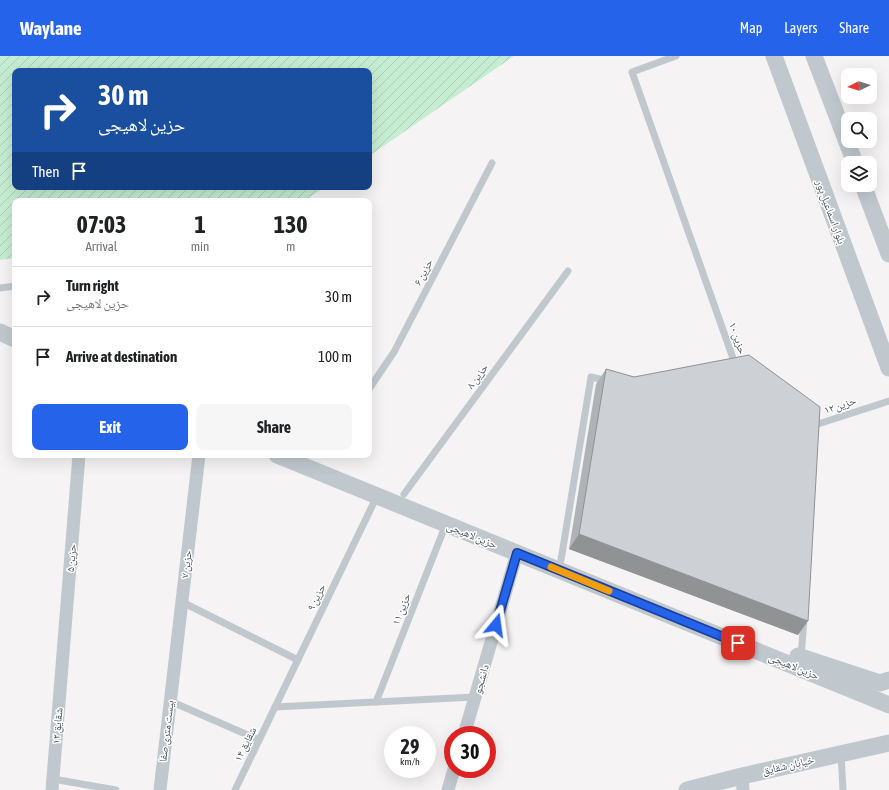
<!DOCTYPE html>
<html lang="en">
<head>
<meta charset="utf-8">
<style>
	:root { --surface:#fff; --page:#f6f6f6; --text:#202124; --muted:#757577; --line:#e0e0e0; --accent:#2563eb }
	body { margin:0; font-family:"Asap Condensed","Noto Naskh Arabic",sans-serif; background:var(--page); color:var(--text); height:100vh; display:flex; flex-direction:column; font-size:15px; white-space:nowrap }
	* { box-sizing:border-box; margin:0 }
	p { font-size:13px; color:var(--muted) }
	.icon { flex:none; width:22px; height:22px; fill:none; stroke:currentColor; stroke-width:2; stroke-linecap:round; stroke-linejoin:round }
	.map { position:relative; flex:1; overflow:hidden }
	.drawer { position:absolute; left:12px; top:142px; width:360px; height:260px; display:flex; flex-direction:column; background:var(--surface); border-radius:8px; box-shadow:0 4px 16px #0002 }
	.drawer>* { flex:none }
	.guide { position:absolute; left:12px; top:12px; width:360px; height:122px; border-radius:8px; box-shadow:0 4px 16px #0002; background:#1a4fa0; color:#fff; overflow:hidden }
	.needle { width:26px; rotate:265deg }
	.controls { position:absolute; left:841px; top:12px; display:grid; gap:8px }
	.controls a { display:grid; place-items:center; width:36px; height:36px; border-radius:8px; background:var(--surface); box-shadow:0 4px 16px #0002; font-size:20px }
	.speed { position:absolute; left:384px; top:670px; display:flex; gap:8px; font-size:20px; font-weight:700; text-align:center }
	.speed>* { display:grid; place-content:center; width:52px; height:52px; border-radius:50%; background:var(--surface); box-shadow:0 4px 16px #0002; line-height:1 }
	.speed small { font-size:10px; font-weight:400 }
	.speed .limit { border:6px solid #d22; background:#fff; color:#111 }
	.pin { position:absolute; display:grid; place-items:center; width:34px; height:34px; color:#fff; margin:-17px; border-radius:8px; box-shadow:0 2px 6px #0006 }
	.me { position:absolute; width:44px; margin:-22px; rotate:16deg; stroke-linejoin:round; filter:drop-shadow(0 0 3px #0008) }
	.turn { display:flex; align-items:center; gap:14px; height:84px; padding:0 20px; font-size:18px }
	.turn .icon { width:52px; height:52px; stroke-width:2.5 }
	.turn b { display:block; font-size:28px; line-height:34px }
	.then { display:flex; align-items:center; height:38px; padding:0 20px; background:#0003; gap:8px; font-size:15px }
	.eta { display:flex; justify-content:space-evenly; align-items:center; height:68px; text-align:center }
	.eta b { font-size:24px; font-weight:700; line-height:28px }
	.button { display:flex; gap:8px; margin-top:auto; padding:8px 20px }
	.button a { flex:1; height:46px; border-radius:8px; background:var(--accent); color:#fff; font-size:16px; font-weight:700; line-height:46px; text-align:center }
	.button a+a { background:var(--page); color:var(--text) }
	ul { padding:0; list-style:none }
	li { display:flex; align-items:center; gap:12px; height:60px; padding:0 20px; border-top:1px solid var(--line) }
	li div { flex:1 }
	li b { display:block; font-size:15px }
	li em { font-style:normal }
	header { display:flex; align-items:center; gap:24px; box-sizing:border-box; height:56px; padding:0 20px; background:var(--accent); color:#fff }
	header strong { font-size:19px }
	nav { display:flex; gap:22px; margin-inline-start:auto; font-size:14px }
	.map>svg:first-child { display:block }
</style>
</head>
<body>
<header>
<strong>Waylane</strong>
<nav><a>Map</a><a>Layers</a><a>Share</a></nav>
</header>
<div class="map">
<svg width="889" height="734" viewBox="0 0 889 734">
	<defs>
		<pattern id="garden-furrows" width="10" height="10" patternUnits="userSpaceOnUse"><rect width="10" height="10" fill="#c6edd2"/><path d="M-1 1l2-2M0 10L10 0M9 11l2-2" fill="none" stroke="#accdb7"/></pattern>
	</defs>
	<rect width="100%" height="100%" fill="#f5f3f3"/>
	<path fill="url(#garden-furrows)" d="M0 0H514L369 100V15H15V131H325L304 145H15V202L0 204Z"/>
	<g fill="none" stroke-linecap="round" stroke-linejoin="round">
		<g stroke="#c0c8ce" stroke-width="7">
			<path d="M676 0 632 16 735 308 732 309"/>
			<path d="M0 232 15 230"/>
			<path d="M369 333 394 296 492 107"/>
			<path d="M815 373V369L889 345"/>
			<path d="M404 438 568 215"/>
			<path d="M561 504 591 321 608 325"/>
			<path d="M182 546 298 604"/>
			<path d="M801 601 804 563"/>
			<path d="M170 645 259 684"/>
			<path d="M376 646 446 468"/>
			<path d="M275 651 475 641"/>
			<path d="M841 698 843 734"/>
			<path d="M53 723 116 734"/>
			<path d="M235 734 377 440"/>
		</g>
		<g stroke="#c0c8ce" stroke-width="13">
			<path d="M464 679 517 497"/>
			<path d="M742 720 743 734"/>
			<path d="M52 734 79 399"/>
			<path d="M160 734 199 399"/>
			<path d="M448 734 454 713"/>
		</g>
		<g stroke="#c0c8ce" stroke-width="17">
			<path d="M774 0 889 312"/>
			<path d="M814 0 855 107"/>
			<path d="M863 129 889 198"/>
			<path d="M0 276 15 283"/>
			<path d="M277 399 889 649"/>
			<path d="M798 600 880 627 889 624"/>
			<path d="M687 734 742 720 889 687"/>
		</g>
	</g>
	<path fill="#b0b3b6" d="M606 313 634 321 798 579 569 493 596 328Z"/>
	<path fill="#909294" d="M579 478 808 565 798 579 569 493Z"/>
	<path fill="#cdd0d4" stroke="#909294" d="M749 299 820 351 808 565 579 478 606 313 634 321Z"/>
	<g fill="none" stroke-linecap="round" stroke-linejoin="round">
		<defs>
			<path id="route" d="M496 569 517 497 738 587"/>
		</defs>
		<use href="#route" stroke="#184099" stroke-width="10"/>
		<use href="#route" stroke="#2563eb" stroke-width="7"/>
		<path stroke="#f59e0b" stroke-width="7" d="M551 511 609 535"/>
	</g>
	<g text-anchor="middle" stroke-width="3" stroke-linejoin="round" paint-order="stroke">
		<g font-size="11" fill="#4c575f" stroke="#fff">
			<text transform="translate(831 156) rotate(70)" y="4">بلوار اسماعیل پور</text>
			<text transform="translate(423 216) rotate(-62)" y="4">حزین ۶</text>
			<text transform="translate(738 282) rotate(71)" y="4">حزین ۱۰</text>
			<text transform="translate(477 320) rotate(-54)" y="4">حزین ۸</text>
			<text transform="translate(840 349) rotate(-18)" y="4">حزین ۱۲</text>
			<text transform="translate(472 479) rotate(22)" y="4">حزین لاهیجی</text>
			<text transform="translate(71 502) rotate(-85)" y="4">حزین ۵</text>
			<text transform="translate(186 508) rotate(-83)" y="4">حزین ۷</text>
			<text transform="translate(316 541) rotate(-64)" y="4">حزین ۹</text>
			<text transform="translate(401 553) rotate(-69)" y="4">حزین ۱۱</text>
			<text transform="translate(794 610) rotate(22)" y="4">حزین لاهیجی</text>
			<text transform="translate(481 623) rotate(-74)" y="4">دانشجو</text>
			<text transform="translate(57 670) rotate(-85)" y="4">شقایق ۱۲</text>
			<text transform="translate(166 675) rotate(-83)" y="4">بیست متری صفا</text>
			<text transform="translate(245 688) rotate(-64)" y="4">شقایق ۱۴</text>
			<text transform="translate(788 709) rotate(-13)" y="4">خیابان شقایق</text>
		</g>
	</g>
</svg>
<div class="controls">
<a><svg class="needle" viewBox="-14 -14 28 28"><path d="M0-13l5 13h-10z" fill="#e53935"/><path d="M0 13l5-13h-10z" fill="#757577"/></svg></a>
<a><svg class="icon" aria-label="search" viewBox="0 0 24 24"><circle cx="10" cy="10" r="6"/><path d="M15 15l6 6"/></svg></a>
<a><svg class="icon" aria-label="layers" viewBox="0 0 24 24"><path d="M12 4l9 5-9 5-9-5zM3 14l9 5 9-5"/></svg></a>
</div>
<div class="speed"><div>29<small>km/h</small></div><div class="limit">30</div></div>
<div class="pin" style="left:738px;top:587px;background:#d93025"><svg class="icon" aria-label="arrive" viewBox="0 0 24 24"><path d="M6 21V4h12l-3 4 3 4H6"/></svg></div>
<svg class="me" style="left:496px;top:569px" viewBox="-20 -20 40 40"><path d="M0-17L14 15 0 8-14 15z" fill="#2563eb" stroke="#fff" stroke-width="4"/></svg>
<div class="guide">
<div class="turn"><svg class="icon" aria-label="right" viewBox="0 0 24 24"><path d="M7 20v-9h11M14 6l5 5-5 5"/></svg><div><b>30 m</b>حزین لاهیجی</div></div>
<div class="then">Then<svg class="icon" aria-label="arrive" viewBox="0 0 24 24"><path d="M6 21V4h12l-3 4 3 4H6"/></svg></div>
</div>
<section class="drawer">
<div class="eta">
<div><b>07:03</b><p>Arrival</p></div>
<div><b>1</b><p>min</p></div>
<div><b>130</b><p>m</p></div>
</div>
<ul>
<li><svg class="icon" aria-label="right" viewBox="0 0 24 24"><path d="M7 20v-9h11M14 6l5 5-5 5"/></svg><div><b>Turn right</b><p>حزین لاهیجی</p></div><em>30 m</em></li>
<li><svg class="icon" aria-label="arrive" viewBox="0 0 24 24"><path d="M6 21V4h12l-3 4 3 4H6"/></svg><div><b>Arrive at destination</b></div><em>100 m</em></li>
</ul>
<div class="button"><a>Exit</a><a>Share</a></div>
</section>
</div>
</body>
</html>
